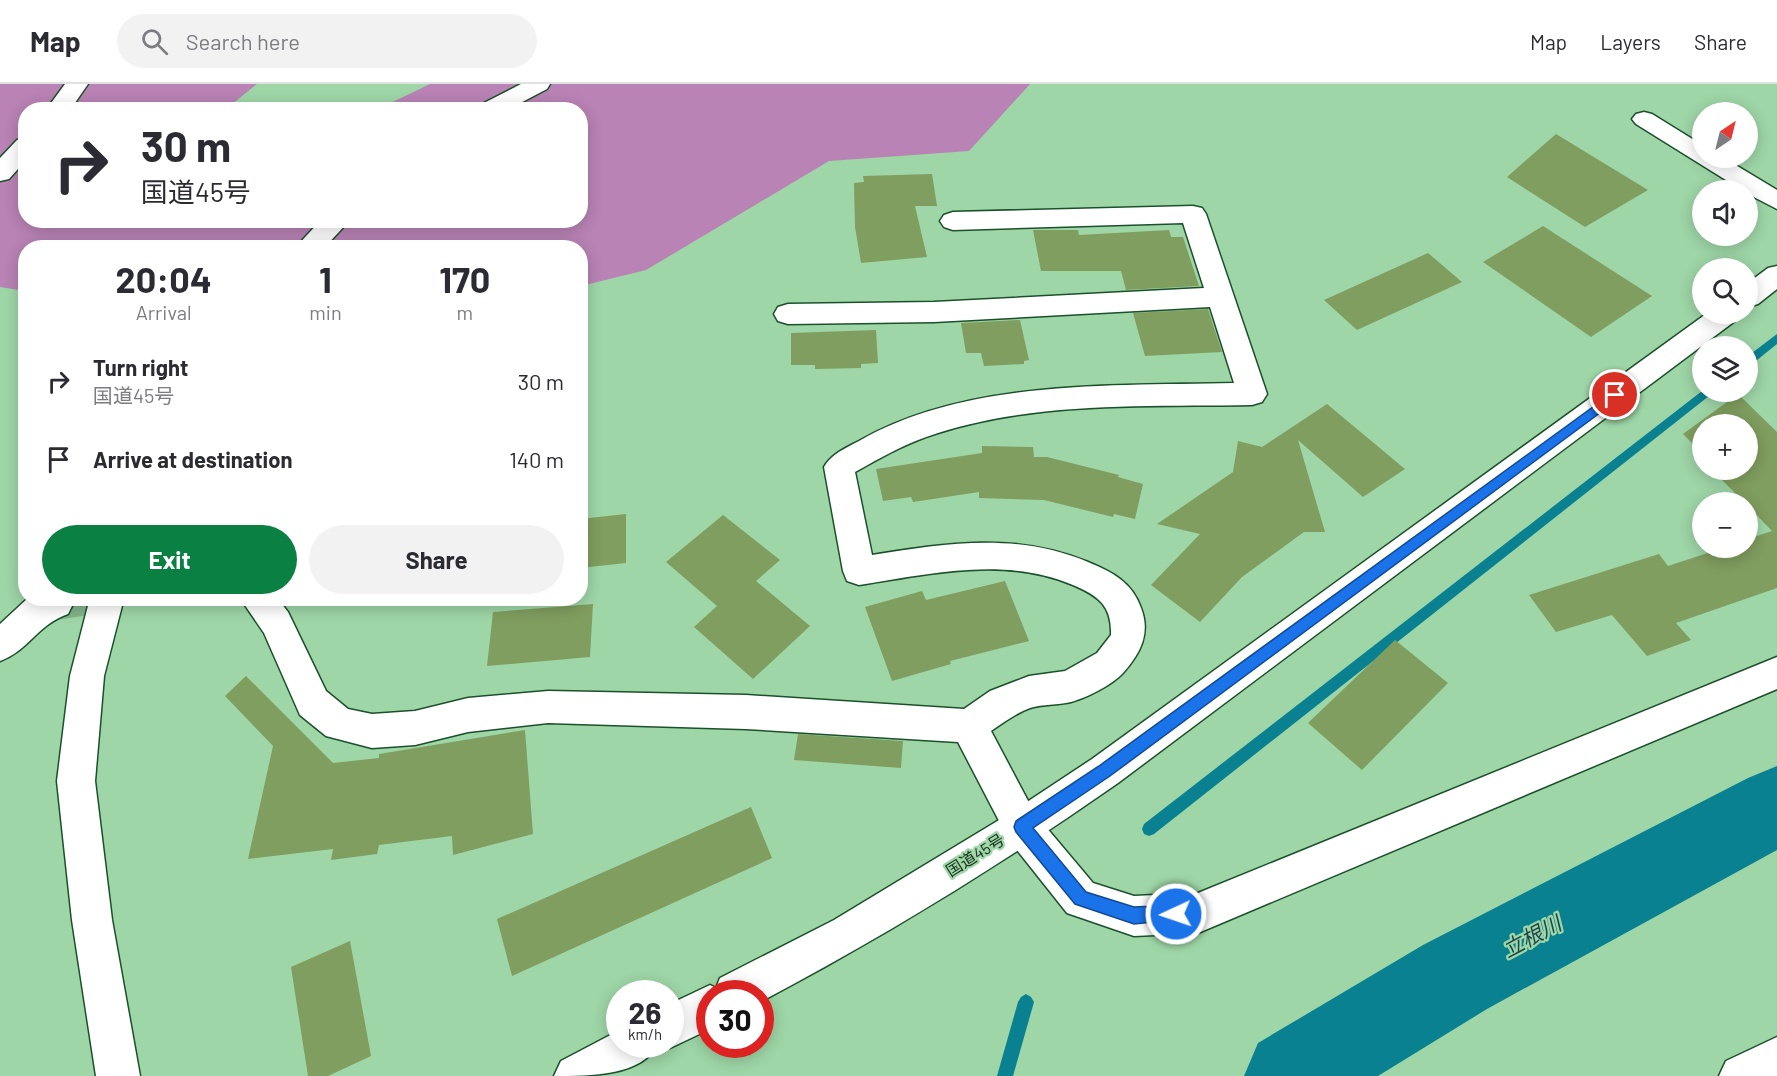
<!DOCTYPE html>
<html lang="en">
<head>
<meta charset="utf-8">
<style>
	:root { --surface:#fff; --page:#f2f2f3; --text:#2b2b33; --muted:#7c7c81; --line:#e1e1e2; --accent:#0b8043 }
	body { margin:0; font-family:Barlow,"Noto Sans JP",sans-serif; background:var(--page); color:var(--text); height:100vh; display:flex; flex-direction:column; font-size:22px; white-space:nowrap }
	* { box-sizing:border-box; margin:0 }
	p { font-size:20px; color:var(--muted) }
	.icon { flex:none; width:33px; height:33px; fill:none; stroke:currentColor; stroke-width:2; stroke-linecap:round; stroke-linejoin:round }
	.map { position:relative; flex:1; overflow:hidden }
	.side { position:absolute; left:18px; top:156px; width:570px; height:366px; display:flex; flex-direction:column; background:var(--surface); border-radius:24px; box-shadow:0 3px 15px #0003 }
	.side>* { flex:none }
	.top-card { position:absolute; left:18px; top:18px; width:570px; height:126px; border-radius:24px; box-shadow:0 3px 15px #0003; background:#fff; color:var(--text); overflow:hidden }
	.needle { width:39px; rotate:35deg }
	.buttons { position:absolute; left:1692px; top:18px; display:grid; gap:12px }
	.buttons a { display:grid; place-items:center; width:66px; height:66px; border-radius:50%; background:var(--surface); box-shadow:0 3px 15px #0003; font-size:30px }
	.speed { position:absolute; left:606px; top:896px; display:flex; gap:12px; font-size:30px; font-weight:700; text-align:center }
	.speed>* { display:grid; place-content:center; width:78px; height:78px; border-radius:50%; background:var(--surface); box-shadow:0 3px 15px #0003; line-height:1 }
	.speed small { font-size:15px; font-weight:400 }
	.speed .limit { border:9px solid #d22; background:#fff; color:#111 }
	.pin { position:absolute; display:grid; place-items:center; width:51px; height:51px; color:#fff; margin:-26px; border:3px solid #fff; border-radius:50%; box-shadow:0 2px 6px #0007 }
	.me { position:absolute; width:66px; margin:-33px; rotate:267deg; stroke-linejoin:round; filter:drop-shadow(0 0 4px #0008) }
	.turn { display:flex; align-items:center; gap:21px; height:126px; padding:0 24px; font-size:27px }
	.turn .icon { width:78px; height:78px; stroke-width:2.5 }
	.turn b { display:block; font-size:42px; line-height:51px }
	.eta { display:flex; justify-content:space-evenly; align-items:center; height:102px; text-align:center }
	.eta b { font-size:36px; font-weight:700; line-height:42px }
	.button { display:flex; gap:12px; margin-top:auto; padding:12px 24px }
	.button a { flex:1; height:69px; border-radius:36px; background:var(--accent); color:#fff; font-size:24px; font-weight:700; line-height:69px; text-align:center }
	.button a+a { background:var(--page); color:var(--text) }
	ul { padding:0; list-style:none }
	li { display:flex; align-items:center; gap:18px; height:78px; padding:0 24px }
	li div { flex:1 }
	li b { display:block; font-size:22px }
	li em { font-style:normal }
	header { display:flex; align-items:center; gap:36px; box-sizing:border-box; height:84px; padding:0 30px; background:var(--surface); border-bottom:2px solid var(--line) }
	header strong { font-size:28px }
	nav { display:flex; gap:33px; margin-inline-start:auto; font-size:21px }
	.search { width:420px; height:54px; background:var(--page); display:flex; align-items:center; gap:15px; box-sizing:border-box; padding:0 21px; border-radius:33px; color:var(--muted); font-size:22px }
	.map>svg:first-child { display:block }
</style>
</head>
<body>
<header>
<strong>Map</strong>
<div class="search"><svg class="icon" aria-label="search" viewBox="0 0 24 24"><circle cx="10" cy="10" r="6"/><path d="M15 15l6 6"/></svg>Search here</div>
<nav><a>Map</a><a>Layers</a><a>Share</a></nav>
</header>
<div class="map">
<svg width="1777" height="992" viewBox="0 0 1777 992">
	<rect width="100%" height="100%" fill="#9ed6a7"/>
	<path fill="#b983b5" d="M0 0H257L226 25 26 26V136H580V26L378 25 430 0H1030L969 67 829 77 646 186 581 202 580 164H26L25 207 0 203Z"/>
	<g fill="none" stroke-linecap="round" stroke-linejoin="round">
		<g fill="#0a8191" fill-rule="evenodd">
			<path d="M1777 250V260L1752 280 1748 281V272Z"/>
			<path d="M1702 307 1714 308 1154 750 1149 752 1144 750 1142 745 1144 740Z"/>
			<path d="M1026 910 1031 913 1034 918 1013 992H997L1018 918 1021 913Z"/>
		</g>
		<path fill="#0a8191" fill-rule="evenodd" d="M1777 682V766L1487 925 1378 992H1244L1258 959 1423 861 1748 694Z"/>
	</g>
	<g fill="#809e5f">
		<path d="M1556 50 1648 106 1585 143 1507 93Z"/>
		<path d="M932 90 937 122H915L927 173 861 179 855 143 854 99 864 98 863 92Z"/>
		<path d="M1543 142 1652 212 1591 253 1483 178Z"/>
		<path d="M1033 146H1078L1079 151 1169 146 1171 153H1183L1199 202 1126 206 1121 187H1041Z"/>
		<path d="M1428 169 1462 198 1357 246 1324 216Z"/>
		<path d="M1208 225 1222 268 1145 272 1133 229Z"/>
		<path d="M1020 236 1029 276 1024 277V280L984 282 981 269H966L961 239Z"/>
		<path d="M876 246 878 279 861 280V284L815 285V281H791V249Z"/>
		<path d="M1738 310 1777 348V504L1676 539 1691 556 1647 572 1612 531 1556 548 1529 511 1659 470 1668 482 1723 464H1748V455L1772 447 1748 422V418H1744L1712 386H1748V340H1702V369L1683 350Z"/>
		<path d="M1327 320 1405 385 1363 413 1298 356 1325 448H1304L1242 493 1200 538 1151 501 1200 450 1157 440 1233 388 1238 357 1262 363Z"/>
		<path d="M982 362 1033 363 1034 373H1047L1119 391 1118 393 1143 400 1135 435 1114 430 1113 433 1044 416 979 414V408L913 418 911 413 883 417 876 385 982 369Z"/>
		<path d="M626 430V479L580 484V435Z"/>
		<path d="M723 431 780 476 756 497 810 542 753 595 694 543 717 522 666 478Z"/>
		<path d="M1005 497 1029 557 950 577 951 580 892 597 865 523 922 507 926 516Z"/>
		<path d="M593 520 590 573 487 582 493 528Z"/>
		<path d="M1395 556 1448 599 1362 686 1308 639Z"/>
		<path d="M246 592 333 679 379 674V670L525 646 533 750 453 771 452 752 379 761 377 770 331 776 333 765 248 775 273 662 225 612Z"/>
		<path d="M798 650 903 657 901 684 794 676Z"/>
		<path d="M751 723 772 774 512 892 497 835Z"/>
		<path d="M350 857 371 972 328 992H308L291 883Z"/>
	</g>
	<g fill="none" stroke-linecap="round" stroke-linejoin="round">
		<path stroke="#83b48b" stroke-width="32" stroke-dasharray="32 16" stroke-linecap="butt" d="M56 520 93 514"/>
		<defs>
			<g id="street">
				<path d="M65 0H88L70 26H46Z"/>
				<path d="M1644 28 1652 30 1702 61V74H1724L1777 106V125L1748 110V106H1742L1636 40 1632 35 1636 30Z"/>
				<path d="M26 54V76L9 95 0 97V74L17 56Z"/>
				<path d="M1193 122 1202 124 1206 130 1267 310 1262 318 1252 321C1148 323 1038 317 938 349 908 358 882 373 855 388L872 471C946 459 1017 448 1088 478 1112 488 1132 498 1141 524 1151 550 1140 570 1123 589 1112 601 1086 614 1071 618 1058 621 1043 620 1030 624 1016 629 1003 639 991 647L1035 730 1093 799 1134 812 1198 809 1777 573V605L1198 849 1134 852 1067 829 1009 756 958 658 746 645 548 639 468 648 415 661 372 664 326 652 300 631 264 549 240 514H277L288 528 326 607 348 625 372 630 415 627 468 614 548 607 746 611 964 625 990 607 1029 592 1065 587 1097 569 1111 551C1112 522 1099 512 1073 501 1005 472 930 490 859 501L847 497 843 487 824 383C831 370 846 364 859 357 967 295 1113 302 1234 299L1210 223 934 238 788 240 778 237 774 230 778 223 788 220 934 218 1204 204 1183 139 953 146 944 143 940 137 944 131 953 128Z"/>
				<path d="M28 514H70L73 520 68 530C37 541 28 567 0 577V540Z"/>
				<path d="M1777 953V992H1719L1726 977Z"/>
			</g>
			<g id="highway">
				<path d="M521 0H550L547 5 507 26H477L480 21Z"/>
				<path d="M321 136H350L324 164H295Z"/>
				<path d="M1777 182V205L1758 220 1748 223V199L1768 184Z"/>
				<path d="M1706 230H1739L1735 237 1118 699C1002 780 885 852 760 918V909H710V945L670 964 660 960H670V920L710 901 716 904 720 894 834 836 1009 730 1092 675Z"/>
				<path d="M90 514H124L104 592 95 697 112 836 140 992H96L72 836 57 697 70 592Z"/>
				<path d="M620 946V960H658C642 992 591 992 554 992L561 977Z"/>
			</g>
		</defs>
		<use href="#street" stroke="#1b512a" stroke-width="3"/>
		<use href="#highway" stroke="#1b512a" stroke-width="3"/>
		<use href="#street" fill="#fff" fill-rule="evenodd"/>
		<use href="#highway" fill="#fff" fill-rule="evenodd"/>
	</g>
	<path fill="#1a73e8" stroke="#114b97" stroke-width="1.5" d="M1615 307 1621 311 1620 314 1110 692 1033 744 1086 808 1134 823 1176 821 1182 824 1185 830 1182 835 1134 840 1075 820 1016 748 1014 743 1016 737 1099 682Z"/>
	<g text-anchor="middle" stroke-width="4.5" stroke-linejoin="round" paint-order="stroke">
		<g font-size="16" fill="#182e1d" stroke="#9ed6a7">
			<text transform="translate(975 771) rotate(-32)" y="6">国道45号</text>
		</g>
		<g font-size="21" font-style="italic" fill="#1a464d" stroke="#9ed6a7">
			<text transform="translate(1532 853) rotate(-28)" y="7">立根川</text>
		</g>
	</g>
</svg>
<div class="buttons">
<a><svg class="needle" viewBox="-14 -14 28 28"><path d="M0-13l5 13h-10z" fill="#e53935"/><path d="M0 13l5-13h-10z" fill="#7c7c81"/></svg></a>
<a><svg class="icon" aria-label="sound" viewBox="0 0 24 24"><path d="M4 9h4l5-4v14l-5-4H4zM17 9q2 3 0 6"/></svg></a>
<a><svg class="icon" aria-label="search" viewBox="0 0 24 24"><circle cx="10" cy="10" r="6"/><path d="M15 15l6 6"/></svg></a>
<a><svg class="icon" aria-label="layers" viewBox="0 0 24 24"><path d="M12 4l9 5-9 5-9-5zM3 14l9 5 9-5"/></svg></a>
<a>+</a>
<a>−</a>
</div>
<div class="speed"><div>26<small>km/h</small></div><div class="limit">30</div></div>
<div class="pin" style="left:1615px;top:311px;background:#d93025"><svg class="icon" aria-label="arrive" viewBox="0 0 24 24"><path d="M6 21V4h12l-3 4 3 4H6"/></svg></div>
<svg class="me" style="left:1176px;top:830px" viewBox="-20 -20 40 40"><circle r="17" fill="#1a73e8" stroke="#fff" stroke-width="3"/><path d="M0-11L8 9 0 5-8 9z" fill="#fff"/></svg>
<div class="top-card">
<div class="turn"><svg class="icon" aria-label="right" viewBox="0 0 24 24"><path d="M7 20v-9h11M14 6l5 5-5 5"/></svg><div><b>30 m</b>国道45号</div></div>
</div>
<section class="side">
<div class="eta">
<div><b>20:04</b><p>Arrival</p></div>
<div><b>1</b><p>min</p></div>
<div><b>170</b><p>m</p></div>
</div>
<ul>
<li><svg class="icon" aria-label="right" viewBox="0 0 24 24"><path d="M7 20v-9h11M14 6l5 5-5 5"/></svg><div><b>Turn right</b><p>国道45号</p></div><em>30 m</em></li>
<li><svg class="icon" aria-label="arrive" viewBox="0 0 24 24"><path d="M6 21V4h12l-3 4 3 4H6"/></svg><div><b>Arrive at destination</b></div><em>140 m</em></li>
</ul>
<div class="button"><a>Exit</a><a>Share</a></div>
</section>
</div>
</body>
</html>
